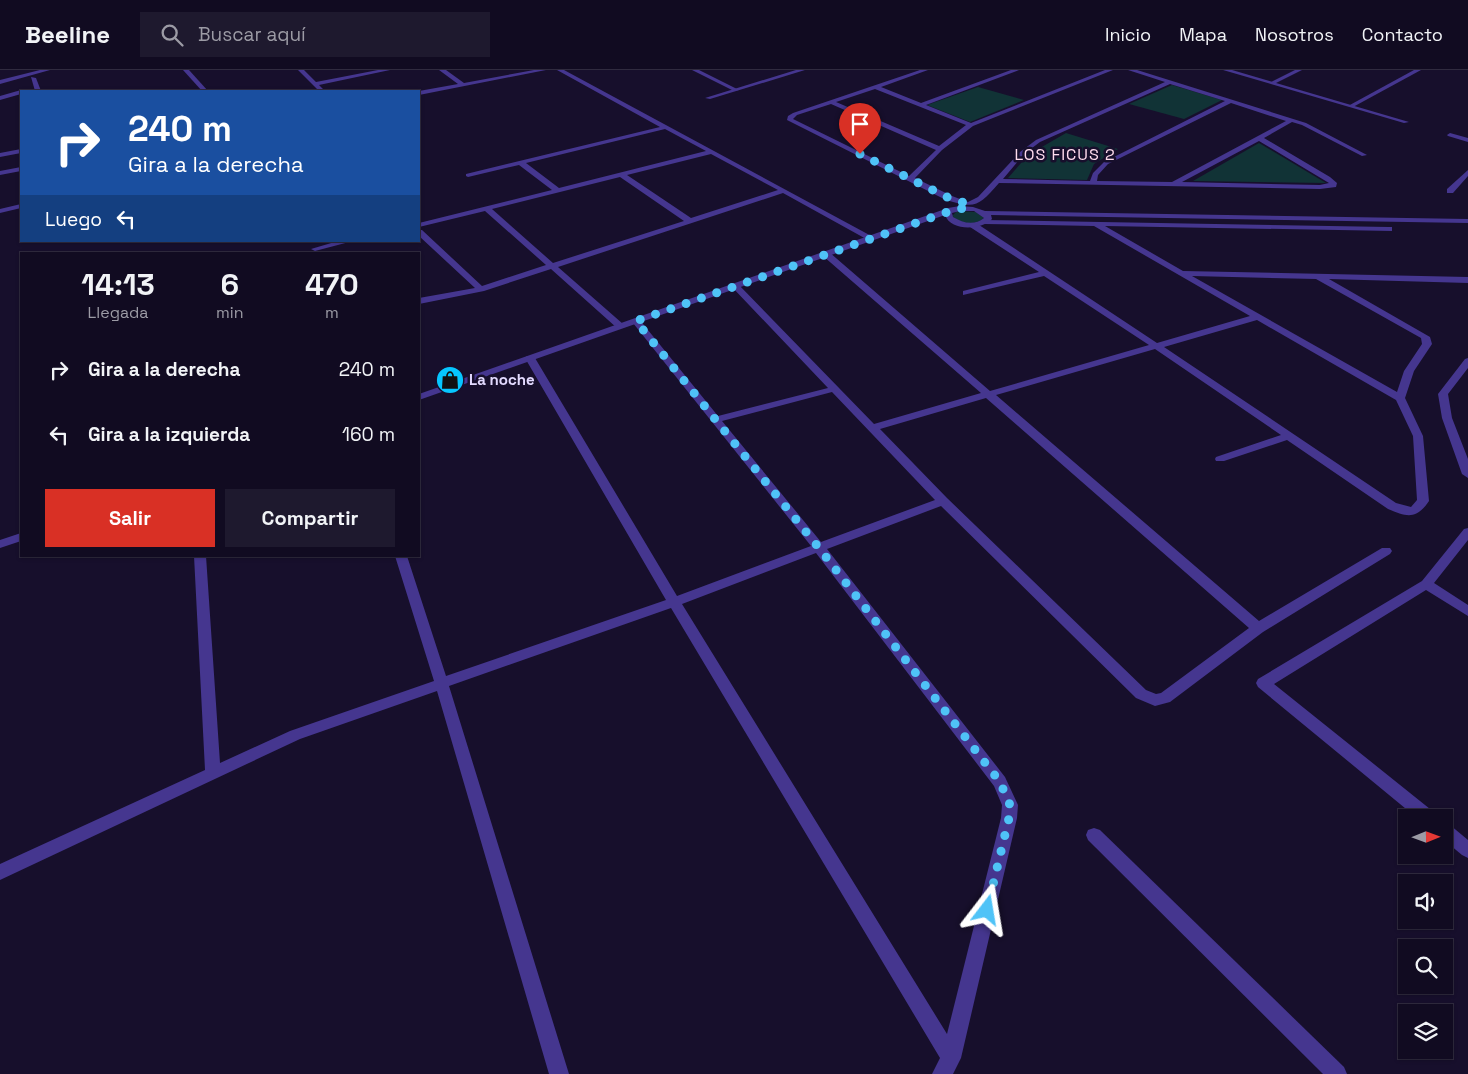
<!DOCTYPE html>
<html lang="es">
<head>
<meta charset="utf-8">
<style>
	:root { --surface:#110b21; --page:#1e192e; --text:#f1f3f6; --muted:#9c9ba5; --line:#302b3f; --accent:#d93025 }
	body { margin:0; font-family:"Space Grotesk",sans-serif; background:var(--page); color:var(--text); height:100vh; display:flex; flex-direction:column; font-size:19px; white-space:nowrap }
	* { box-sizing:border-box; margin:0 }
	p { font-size:16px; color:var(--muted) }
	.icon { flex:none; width:28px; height:28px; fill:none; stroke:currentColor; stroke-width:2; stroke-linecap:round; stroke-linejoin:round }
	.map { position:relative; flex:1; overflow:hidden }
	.drawer { position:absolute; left:20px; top:182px; width:400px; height:305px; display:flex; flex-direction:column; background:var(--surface); border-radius:0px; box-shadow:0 1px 4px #0004,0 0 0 1px var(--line) }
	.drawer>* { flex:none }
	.banner { position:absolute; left:20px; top:20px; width:400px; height:152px; border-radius:0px; box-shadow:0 1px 4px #0004,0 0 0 1px var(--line); background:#1a4fa0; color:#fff; overflow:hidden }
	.needle { width:32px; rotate:89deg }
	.fabs { position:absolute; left:1398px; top:739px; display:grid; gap:10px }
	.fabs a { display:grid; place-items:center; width:55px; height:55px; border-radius:0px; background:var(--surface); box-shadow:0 1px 4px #0004,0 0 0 1px var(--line); font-size:25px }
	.pin { position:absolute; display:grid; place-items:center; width:42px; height:42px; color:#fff; margin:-51px -21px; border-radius:50% 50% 50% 0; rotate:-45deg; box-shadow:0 0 5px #0007 }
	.pin .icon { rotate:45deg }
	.me { position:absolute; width:55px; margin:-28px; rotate:14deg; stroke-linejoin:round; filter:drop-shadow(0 0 4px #0008) }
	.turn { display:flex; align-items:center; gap:18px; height:105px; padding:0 25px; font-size:22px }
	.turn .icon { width:65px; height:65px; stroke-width:2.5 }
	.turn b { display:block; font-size:35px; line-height:42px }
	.then { display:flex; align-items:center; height:48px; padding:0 25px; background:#0003; gap:10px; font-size:19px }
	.eta { display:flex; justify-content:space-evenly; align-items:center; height:85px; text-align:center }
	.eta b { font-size:30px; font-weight:700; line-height:35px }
	.primary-button { display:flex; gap:10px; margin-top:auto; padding:10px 25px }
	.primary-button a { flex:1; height:58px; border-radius:0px; background:var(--accent); color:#fff; font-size:20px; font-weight:700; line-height:58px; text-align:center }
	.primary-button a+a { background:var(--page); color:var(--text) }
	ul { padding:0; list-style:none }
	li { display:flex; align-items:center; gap:15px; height:65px; padding:0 25px }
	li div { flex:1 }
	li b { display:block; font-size:19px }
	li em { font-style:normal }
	header { display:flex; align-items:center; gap:30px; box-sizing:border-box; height:70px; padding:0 25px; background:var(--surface); border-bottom:1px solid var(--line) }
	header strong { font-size:24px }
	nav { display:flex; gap:28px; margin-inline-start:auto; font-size:18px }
	.search { width:350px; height:45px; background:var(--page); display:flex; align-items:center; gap:12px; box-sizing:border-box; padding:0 18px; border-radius:0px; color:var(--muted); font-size:19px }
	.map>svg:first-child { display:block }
</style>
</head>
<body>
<header>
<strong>Beeline</strong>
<div class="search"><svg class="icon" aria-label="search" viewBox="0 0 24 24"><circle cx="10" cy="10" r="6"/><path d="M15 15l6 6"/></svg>Buscar aquí</div>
<nav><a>Inicio</a><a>Mapa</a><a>Nosotros</a><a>Contacto</a></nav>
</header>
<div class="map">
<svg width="1468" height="1004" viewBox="0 0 1468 1004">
	<rect width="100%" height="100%" fill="#170f2c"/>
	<g fill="#113336">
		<path d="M1172 15 1222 30 1184 49 1129 34Z"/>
		<path d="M978 17 1024 30 970 52 927 35Z"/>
		<path d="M1066 63 1118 79 1094 94 1087 110 1008 108 1028 85Z"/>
		<path d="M1259 73 1326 113 1193 111Z"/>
		<path d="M957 141 976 142 984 148C975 156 961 154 952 146Z"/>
	</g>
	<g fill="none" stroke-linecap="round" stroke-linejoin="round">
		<g fill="#45368f" fill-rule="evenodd">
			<path d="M40 0H50L0 14V10Z"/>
			<path d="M183 0H189L208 21H202Z"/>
			<path d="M298 0H304L316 12 378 0H390L319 15 325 21H319Z"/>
			<path d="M439 0H446L464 13 534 0H546L419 25V21L458 14Z"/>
			<path d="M557 0H564L875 168 868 170 783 123 558 197 623 254V258H617L551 199 484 221 419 234V228L475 218 419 166V160H422L482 216 546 195 485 141 419 157V153L552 120 519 95 468 107 466 106V104L660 57ZM665 59 706 81 559 118 526 93ZM711 84 778 120 691 148 627 105ZM620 107 684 151 553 193 492 139Z"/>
			<path d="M692 0H699L739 20 734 21Z"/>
			<path d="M920 0H928L881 17 921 33 1011 0H1019L926 35 971 53 1105 0H1113L973 56 942 80 915 108 952 126 968 132 978 127 1020 82 1036 70 1165 12 1128 0H1137L1306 53 1367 85 1362 86 1302 55 1292 52 1264 68 1330 107 1337 113 1336 117 1320 119 999 113C979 136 976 139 946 130L787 50 788 46 793 43ZM1170 14 1225 31 1104 92 1093 103 1090 111 1003 109 1024 84 1040 72ZM875 19 966 55 939 76 836 32ZM1231 33 1286 51 1172 112 1097 111 1098 105 1108 94ZM831 34 936 80 909 106 793 49 797 45ZM1259 71 1329 113 1320 115 1182 112Z"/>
			<path d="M1295 0H1302L1274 14 1269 13Z"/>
			<path d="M1414 0H1421L1353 37 1348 36Z"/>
			<path d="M31 7 36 8 41 21H35Z"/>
			<path d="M21 20 23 21H21V24L0 30V26Z"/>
			<path d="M1450 63 1468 68V72L1448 66 1447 65Z"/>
			<path d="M21 79V83L0 87V83Z"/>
			<path d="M21 97V101L0 105V101Z"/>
			<path d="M1468 100V106L1453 123H1447V119Z"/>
			<path d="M21 134V138L0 143V139Z"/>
			<path d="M982 150 1389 157H1392V161L1105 156 1183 201 1468 207V213L1329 209 1430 267 1432 274 1414 301 1405 328 1423 366 1429 431C1416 450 1407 447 1388 439L1287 370 1224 391H1216L1215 389 1216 387 1281 365 1155 279 996 325 1259 551 1382 478H1390L1392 481 1390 484 1263 562 1170 632 1155 636 1136 628 941 436 827 479 1005 707 1018 735 1017 748 961 988 953 1004H932L940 988 671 538 449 616 569 1004H549L437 621 300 669 0 810V794L205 700 194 486H206L220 693 290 661 434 611 395 486H407L446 606 666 530 525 288 527 286H533L535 288 677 526 811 476 633 253V249H639L718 346 828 318 731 216 738 214 874 354 981 323 823 186V182H829L990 321 1149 275 1044 206 963 225V221L1039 202 970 157V153H976L1157 273 1250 246 1094 156 985 154H982ZM1192 206 1316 209 1421 268 1422 274 1404 301 1397 322ZM1257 250 1396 330 1413 366 1417 430 1411 437 1396 433 1164 277ZM832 322 935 430 821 472 722 351ZM986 328 1249 558 1161 623 1156 624 1146 620 947 428 880 359ZM816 483 994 716 1002 735 1001 748 947 964 682 534Z"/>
			<path d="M338 171H353L315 181 311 179Z"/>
			<path d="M1468 288V298L1448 324 1452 348 1468 389V408L1462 404 1442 348 1438 324 1465 289Z"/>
			<path d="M1468 458V470L1434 513 1468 535V546L1426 520 1274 614 1435 743 1437 748H1417L1258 617 1256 613 1258 609 1422 511 1464 459Z"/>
			<path d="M1444 753 1450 755 1468 770V788L1462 785 1444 770Z"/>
			<path d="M1094 758 1100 760 1344 997 1347 1004H1323L1088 770 1086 765 1088 760Z"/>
		</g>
		<g fill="#45368f" fill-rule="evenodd">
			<path d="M796 0H805L710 29 705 28Z"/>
			<path d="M1223 0H1232L1409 52 1404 53Z"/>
			<path d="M960 136 973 137 985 141 1468 149V153L991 145 992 149C982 160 951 162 945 145L419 330V324L948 138ZM960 141H974L984 148C974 156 963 153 953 147L952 143Z"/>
			<path d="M21 463V471L0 478V470Z"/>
		</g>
	</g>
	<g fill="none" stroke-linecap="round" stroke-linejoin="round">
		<path stroke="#4fc3f7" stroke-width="9" stroke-dasharray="0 16.2" d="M860 84 949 128 968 134V138L956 139 636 251 819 478 1000 712 1010 735 1009 748 987 840"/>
	</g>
	<defs>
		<symbol id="shop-disc" viewBox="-11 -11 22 22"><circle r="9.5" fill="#06c6ff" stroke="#170f2c"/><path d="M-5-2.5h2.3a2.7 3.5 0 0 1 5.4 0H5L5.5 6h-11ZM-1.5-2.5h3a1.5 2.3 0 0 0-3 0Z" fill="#111"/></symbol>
	</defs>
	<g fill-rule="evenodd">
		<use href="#shop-disc" x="434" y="294" width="32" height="32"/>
	</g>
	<g text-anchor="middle" stroke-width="5" stroke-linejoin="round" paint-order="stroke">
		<g font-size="15" font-weight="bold" fill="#e3daff" stroke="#170f2c" text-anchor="start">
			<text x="469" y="315">La noche</text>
		</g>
		<g font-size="16" letter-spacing="1" fill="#ffdcee" stroke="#170f2c">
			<text x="1065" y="90">LOS FICUS 2</text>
		</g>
	</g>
</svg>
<div class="fabs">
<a><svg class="needle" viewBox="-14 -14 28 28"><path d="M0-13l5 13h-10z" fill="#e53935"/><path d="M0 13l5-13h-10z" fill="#9c9ba5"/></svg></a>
<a><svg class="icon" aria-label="sound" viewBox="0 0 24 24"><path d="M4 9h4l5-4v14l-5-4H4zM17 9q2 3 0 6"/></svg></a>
<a><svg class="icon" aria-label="search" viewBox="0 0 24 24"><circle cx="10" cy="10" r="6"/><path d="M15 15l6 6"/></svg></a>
<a><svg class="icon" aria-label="layers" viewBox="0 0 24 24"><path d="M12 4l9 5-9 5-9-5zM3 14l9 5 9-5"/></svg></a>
</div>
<div class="pin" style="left:860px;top:84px;background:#d93025"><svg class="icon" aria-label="arrive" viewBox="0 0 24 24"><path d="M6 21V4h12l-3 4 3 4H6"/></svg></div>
<svg class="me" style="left:987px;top:840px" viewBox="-20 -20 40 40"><path d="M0-17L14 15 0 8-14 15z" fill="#4fc3f7" stroke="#fff" stroke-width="4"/></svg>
<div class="banner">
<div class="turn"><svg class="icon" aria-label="right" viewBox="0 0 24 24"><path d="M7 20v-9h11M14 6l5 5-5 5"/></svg><div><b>240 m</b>Gira a la derecha</div></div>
<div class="then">Luego<svg class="icon" aria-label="left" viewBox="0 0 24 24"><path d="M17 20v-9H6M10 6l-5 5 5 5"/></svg></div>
</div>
<section class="drawer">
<div class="eta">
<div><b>14:13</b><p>Llegada</p></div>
<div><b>6</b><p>min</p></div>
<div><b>470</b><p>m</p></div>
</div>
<ul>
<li><svg class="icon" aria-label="right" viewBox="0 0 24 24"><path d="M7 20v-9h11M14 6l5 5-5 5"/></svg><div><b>Gira a la derecha</b></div><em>240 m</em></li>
<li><svg class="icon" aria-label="left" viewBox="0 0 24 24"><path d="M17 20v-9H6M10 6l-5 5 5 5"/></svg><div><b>Gira a la izquierda</b></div><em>160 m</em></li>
</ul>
<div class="primary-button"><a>Salir</a><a>Compartir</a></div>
</section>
</div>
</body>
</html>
